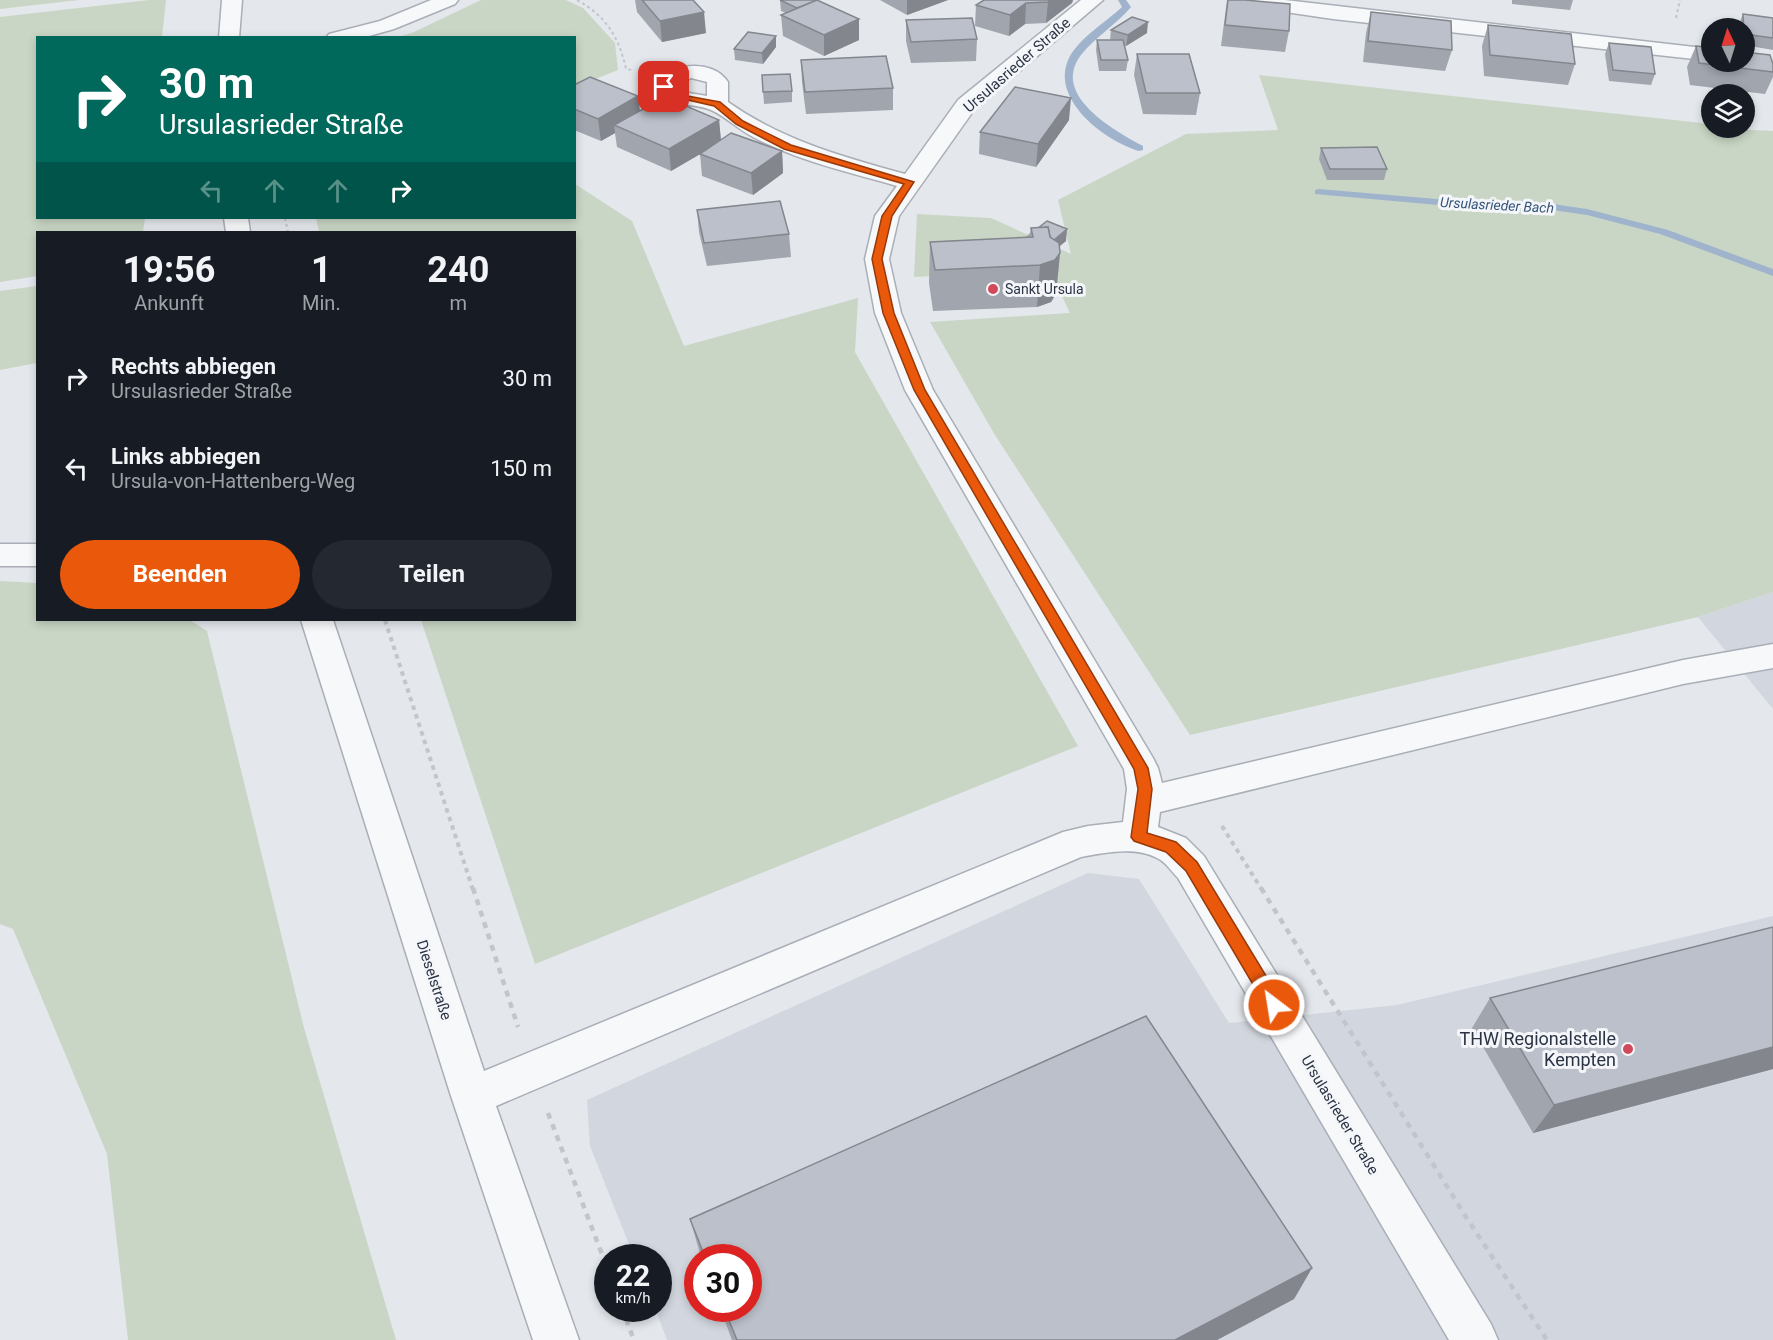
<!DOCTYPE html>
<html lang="de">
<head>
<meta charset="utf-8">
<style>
	:root { --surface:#171b24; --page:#242831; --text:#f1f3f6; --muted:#9ea1a6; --accent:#ea580c }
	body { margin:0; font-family:Roboto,sans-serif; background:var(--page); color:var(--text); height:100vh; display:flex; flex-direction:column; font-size:22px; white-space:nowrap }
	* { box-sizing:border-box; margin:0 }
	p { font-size:20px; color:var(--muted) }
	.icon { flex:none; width:33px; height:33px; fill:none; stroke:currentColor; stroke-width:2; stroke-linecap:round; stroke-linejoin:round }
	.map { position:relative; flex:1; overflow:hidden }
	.side { position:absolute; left:36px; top:231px; width:540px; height:390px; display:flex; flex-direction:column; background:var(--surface); border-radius:0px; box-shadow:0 3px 9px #0003 }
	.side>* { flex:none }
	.top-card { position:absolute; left:36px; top:36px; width:540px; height:183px; border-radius:0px; box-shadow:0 3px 9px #0003; background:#00695c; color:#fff; overflow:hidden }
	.needle { width:39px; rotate:356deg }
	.fabs { position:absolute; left:1701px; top:18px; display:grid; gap:12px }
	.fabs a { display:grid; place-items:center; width:54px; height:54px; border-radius:50%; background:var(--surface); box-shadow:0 3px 9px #0003; font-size:30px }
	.speed { position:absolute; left:594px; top:1244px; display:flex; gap:12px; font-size:30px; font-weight:700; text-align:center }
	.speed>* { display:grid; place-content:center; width:78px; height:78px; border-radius:50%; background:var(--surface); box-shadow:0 3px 9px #0003; line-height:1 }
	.speed small { font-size:15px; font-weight:400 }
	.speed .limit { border:9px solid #d22; background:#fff; color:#111 }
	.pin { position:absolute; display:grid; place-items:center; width:51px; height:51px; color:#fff; margin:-26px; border-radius:12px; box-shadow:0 3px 9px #0006 }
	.me { position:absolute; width:66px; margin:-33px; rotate:329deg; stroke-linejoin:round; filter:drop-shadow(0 0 4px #0008) }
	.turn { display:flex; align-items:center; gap:21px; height:126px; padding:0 24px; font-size:27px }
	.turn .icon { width:78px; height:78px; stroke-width:2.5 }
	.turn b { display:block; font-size:42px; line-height:51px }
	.lanes { display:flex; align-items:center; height:57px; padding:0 24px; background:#0003; justify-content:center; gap:30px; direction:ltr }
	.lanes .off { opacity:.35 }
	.eta { display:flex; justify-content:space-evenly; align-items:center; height:102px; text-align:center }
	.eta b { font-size:36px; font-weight:700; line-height:42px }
	.primary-button { display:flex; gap:12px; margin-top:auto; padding:12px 24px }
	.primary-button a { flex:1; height:69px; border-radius:36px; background:var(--accent); color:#fff; font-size:24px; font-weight:700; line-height:69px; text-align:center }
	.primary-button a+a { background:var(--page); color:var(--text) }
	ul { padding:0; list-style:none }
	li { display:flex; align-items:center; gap:18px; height:90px; padding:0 24px }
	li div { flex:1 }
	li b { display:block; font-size:22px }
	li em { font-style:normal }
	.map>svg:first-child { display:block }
</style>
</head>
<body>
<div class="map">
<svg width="1773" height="1340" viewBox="0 0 1773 1340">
	<rect width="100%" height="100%" fill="#e4e7ec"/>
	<g fill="#d2d6de" fill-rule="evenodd">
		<path d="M1773 592V709L1698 617Z"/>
		<path d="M1088 873 1139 879 1229 1023 1397 1005 1773 916V1340H667L655 1308H658V1257H634L590 1146 587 1100ZM698 1257H748V1308H698Z"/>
	</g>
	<g fill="#c9d6c5">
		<path d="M0 0H79L0 9Z"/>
		<path d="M149 0H166L162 37 38 38V218H145L143 232H38L37 276 0 282V17Z"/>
		<path d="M481 0H566L583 8 615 43 618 70 575 87 574 38H396L414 32Z"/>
		<path d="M1259 75 1711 124 1712 128 1773 131V592L1698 617 1190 735 995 435 930 322 1070 313 1047 264 1023 263 1013 272 914 277 917 214 991 218 1037 239 1066 241 1058 248 1071 254 1058 200 1186 134 1278 130Z"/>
		<path d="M575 184 632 221 684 346 858 298 855 352 1078 746 535 964 421 620H574V232H319L316 218H574Z"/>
		<path d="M37 286V363L0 370V291Z"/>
		<path d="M0 581 37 583 38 620H190L207 631 304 1028 396 1340H128L107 1154 13 929 0 924Z"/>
	</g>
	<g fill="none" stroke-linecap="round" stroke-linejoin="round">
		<g fill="#9fb4cc" fill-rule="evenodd">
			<path d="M1118 0H1126L1131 7C1116 25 1095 37 1081 55 1050 95 1115 131 1143 146V150L1139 151C1105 141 1049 99 1069 58 1079 38 1106 22 1122 7Z"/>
			<path d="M1319 189 1472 202 1532 201 1587 209 1668 230 1773 269V276L1660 234 1587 215 1532 207 1472 208 1315 194V190Z"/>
		</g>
		<defs>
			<g id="minor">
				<path d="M222 0H242L239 38H219Z"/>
				<path d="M431 0H458L455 4 394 29 362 38H326L329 34 380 21Z"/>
				<path d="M1081 0H1103L974 110 899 216 889 259 901 313 933 390 1153 758 1158 768 1162 783 1683 660 1773 644V668L1683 684 1160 812 1158 827 1186 838 1204 856 1491 1324 1498 1340H1449L1178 878C1171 871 1166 862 1157 858 1135 846 1104 853 1081 857L496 1106 579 1340H533L451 1096 301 620H333L484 1071 1063 832 1088 826 1123 822 1127 789 1124 769 905 390 875 313 865 259 875 216 897 186C848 172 798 161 753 137 739 130 725 116 711 110 690 101 669 110 653 87 667 63 712 57 728 82V102C782 140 843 157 905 174L958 100ZM691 78 707 82V96L689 93 675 86Z"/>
				<path d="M1235 0H1285L1712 49V61L1333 19 1245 6 1238 4Z"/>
				<path d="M224 218H248L250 232H226Z"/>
				<rect x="0" y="544" width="38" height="22"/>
			</g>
		</defs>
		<use href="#minor" stroke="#a9aeb7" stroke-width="3"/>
		<g stroke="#c2c5cb" stroke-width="2" stroke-dasharray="3 3" stroke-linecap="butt">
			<path d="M577 0C606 16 619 37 626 69L632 70"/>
			<path d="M1676 18 1680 0"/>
			<path d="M285 218 288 232"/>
		</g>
		<g stroke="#c2c5cb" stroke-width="4" stroke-dasharray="4.5 4.5" stroke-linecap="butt">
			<path d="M385 620 473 890"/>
			<path d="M1222 826 1262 890"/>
		</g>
		<g stroke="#c2c5cb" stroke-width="4.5" stroke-dasharray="6 6" stroke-linecap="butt">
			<path d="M473 888 518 1027"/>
			<path d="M1261 888 1466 1217 1547 1340"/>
			<path d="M548 1113 608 1270"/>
			<path d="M622 1308 634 1340"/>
		</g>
		<use href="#minor" fill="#f7f8fa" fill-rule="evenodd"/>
	</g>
	<g fill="#a1a5ae">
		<path d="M635 0H693L706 33 662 42 637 12Z"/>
		<path d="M780 0 823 3 859 19V40L824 56 783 36 781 15 786 13 781 11Z"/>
		<path d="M880 0H948L907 15Z"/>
		<path d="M984 0H1073L1072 3 1046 23 1025 24 1009 36 975 26 976 5Z"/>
		<path d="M1227 0 1289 31 1285 52 1221 46Z"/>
		<path d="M1512 0H1573L1570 10 1512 4Z"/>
		<path d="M1371 12 1452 50 1445 71 1363 62 1366 33Z"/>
		<path d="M1743 14 1773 18V50L1744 45V28H1739V24Z"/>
		<path d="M906 20 977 39 976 61 911 63 906 41Z"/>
		<path d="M1488 25 1575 64 1568 85 1484 76 1482 46Z"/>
		<path d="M1111 30 1147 33 1126 46 1124 45 1128 60 1126 71H1099L1096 50 1097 40H1110Z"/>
		<path d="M776 36V47L763 64 735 60 734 49Z"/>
		<path d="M1609 43 1655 74 1651 85 1609 81 1605 54Z"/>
		<path d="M1696 46 1773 64V77L1765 94 1690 85 1687 67Z"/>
		<path d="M1137 54 1200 93 1196 115 1143 114 1134 75Z"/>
		<path d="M801 60 893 88V110L806 114 802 82Z"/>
		<path d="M762 75 792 91V102L764 104Z"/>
		<path d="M574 85 640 111 719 120 721 140 782 151 783 173 753 195 702 176 700 154 671 171 617 147 615 133 601 141 574 130Z"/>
		<path d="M1069 120 1036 167 979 154 980 132Z"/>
		<path d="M1321 148 1387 169 1384 180H1327L1319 159Z"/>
		<path d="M697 210 789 234 791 257 707 266 699 232Z"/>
		<path d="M1031 228 1066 241 1060 246V253L1056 294 1051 302 1037 307 933 311 929 283 930 242 1026 238V237L1030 233Z"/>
		<path d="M1773 927V1069L1533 1133 1472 1028 1490 998Z"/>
		<path d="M690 1219 1312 1268 1294 1299 1217 1340H732L720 1308H748V1257H701Z"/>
	</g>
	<g fill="#83868d">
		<path d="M907 0H948L907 15Z"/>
		<path d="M1051 0H1073L1072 3 1046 23 1048 2Z"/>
		<path d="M1026 3 1025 24 1009 36 1010 15Z"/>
		<path d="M704 12 706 33 662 42 660 21Z"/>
		<path d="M859 19V40L824 56V35Z"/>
		<path d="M1148 22 1147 33 1126 46 1128 35Z"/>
		<path d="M776 36V47L763 64 762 53Z"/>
		<path d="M638 96 641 118 614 125 615 133 601 141 598 119Z"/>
		<path d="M1071 98 1069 120 1036 167 1038 144Z"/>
		<path d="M719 120 721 142 671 171 669 149Z"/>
		<path d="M782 151 783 173 753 195 751 173Z"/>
		<path d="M1067 229 1066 241 1045 257 1047 245Z"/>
		<path d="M1060 253 1056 294 1051 302 1037 307 1040 265Z"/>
		<path d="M1773 1047V1069L1533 1133 1554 1105Z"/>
		<path d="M1312 1268 1294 1299 1217 1340H1175Z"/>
	</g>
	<g fill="#bbc0ca" stroke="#83868d" stroke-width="1.5">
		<path d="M642 0H693L704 12 660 21Z"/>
		<path d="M780 0H818L797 8Z"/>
		<path d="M817 0 859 19 824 35 781 15Z"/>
		<path d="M984 0H1051L1048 2 1026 3 1010 15 976 5Z"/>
		<path d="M1228 0H1245L1290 4 1289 31 1225 25Z"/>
		<path d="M1371 12 1451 21 1452 50 1368 41Z"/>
		<path d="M1743 14 1773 18V38L1744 34Z"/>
		<path d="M1132 17 1148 22 1128 35 1111 30Z"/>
		<path d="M972 18 977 39 911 42 906 20Z"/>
		<path d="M1488 25 1571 34 1575 64 1490 55Z"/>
		<path d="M748 32 776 36 762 53 734 49Z"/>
		<path d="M1097 40H1123L1128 60H1101Z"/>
		<path d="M1609 43 1651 47 1655 74 1613 70Z"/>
		<path d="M1696 46 1712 48V62H1744V52L1770 55 1773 64V72L1699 63Z"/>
		<path d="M1137 54H1189L1200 93H1146Z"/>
		<path d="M886 56 893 88 805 92 801 60Z"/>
		<path d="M790 74 792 91 763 92 762 75Z"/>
		<path d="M590 77 638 96 598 119 574 109V85Z"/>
		<path d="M1015 87 1071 98 1038 144 980 132Z"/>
		<path d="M665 97 719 120 669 149 614 125Z"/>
		<path d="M731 133 782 151 751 173 700 154Z"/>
		<path d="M1377 147 1387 169H1330L1321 148Z"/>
		<path d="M780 201 789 234 704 243 697 210Z"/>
		<path d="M1047 221 1067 229 1054 240 1050 237 1048 227 1038 228Z"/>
		<path d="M1048 227 1050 237 1059 243 1060 253 1055 260 1040 265 935 270 930 242 1033 237 1031 228Z"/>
		<path d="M1773 927V1047L1554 1105 1490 998Z"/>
		<path d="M1146 1016 1312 1268 1175 1340H737L724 1308H748V1257H705L690 1219Z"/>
	</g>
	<path fill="#ea580c" stroke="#983908" stroke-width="1.5" d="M661 85H667L672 91 682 95 720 102 743 121 791 145 914 182 892 216 882 259 894 313 925 390 1148 768 1152 789 1147 833 1176 842 1197 862 1280 999 1282 1005 1280 1010 1274 1012 1268 1010 1186 871 1166 852 1134 841 1131 837 1138 789 1134 769 914 390 883 313 872 259 882 216 904 184 784 149 736 124 714 106 666 95 660 87Z"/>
	<g fill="#d1495b" stroke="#f4f6f9" stroke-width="2">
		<circle cx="993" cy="289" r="6"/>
		<circle cx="1628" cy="1049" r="6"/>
	</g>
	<g text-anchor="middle" stroke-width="6" stroke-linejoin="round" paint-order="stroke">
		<g font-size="14" font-style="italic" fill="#34527a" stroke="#f4f6f9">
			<text transform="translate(1497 205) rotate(3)" y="5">Ursulasrieder Bach</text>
		</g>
		<g font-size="14" fill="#2b3445" stroke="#f4f6f9" text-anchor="start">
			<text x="1005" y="294">Sankt Ursula</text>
		</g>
		<g font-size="15" fill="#2b3445" stroke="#f4f6f9">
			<text transform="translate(1017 65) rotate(-41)" y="5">Ursulasrieder Straße</text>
			<text transform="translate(434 980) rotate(72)" y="5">Dieselstraße</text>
			<text transform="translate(1340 1115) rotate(59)" y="5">Ursulasrieder Straße</text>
		</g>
		<g font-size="18" fill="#2b3445" stroke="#f4f6f9" text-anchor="end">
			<text x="1616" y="1045">THW Regionalstelle<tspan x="1616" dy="21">Kempten</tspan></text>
		</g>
	</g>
</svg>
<div class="fabs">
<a><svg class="needle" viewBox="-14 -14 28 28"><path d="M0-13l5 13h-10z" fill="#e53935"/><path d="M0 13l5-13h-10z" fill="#9ea1a6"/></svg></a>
<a><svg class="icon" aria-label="layers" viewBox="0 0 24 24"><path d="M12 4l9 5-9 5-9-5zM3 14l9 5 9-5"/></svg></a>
</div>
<div class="speed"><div>22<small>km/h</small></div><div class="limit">30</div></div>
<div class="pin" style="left:664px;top:87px;background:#d93025"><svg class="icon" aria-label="arrive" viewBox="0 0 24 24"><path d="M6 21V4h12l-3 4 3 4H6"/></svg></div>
<svg class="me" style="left:1274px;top:1005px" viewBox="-20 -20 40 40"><circle r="17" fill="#ea580c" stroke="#fff" stroke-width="3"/><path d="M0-11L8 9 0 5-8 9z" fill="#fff"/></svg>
<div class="top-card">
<div class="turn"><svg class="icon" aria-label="right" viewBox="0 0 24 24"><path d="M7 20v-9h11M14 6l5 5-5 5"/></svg><div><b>30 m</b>Ursulasrieder Straße</div></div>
<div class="lanes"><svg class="icon off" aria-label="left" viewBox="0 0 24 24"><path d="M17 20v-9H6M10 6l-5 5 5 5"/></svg><svg class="icon off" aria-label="ahead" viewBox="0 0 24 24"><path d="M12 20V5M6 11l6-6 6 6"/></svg><svg class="icon off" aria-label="ahead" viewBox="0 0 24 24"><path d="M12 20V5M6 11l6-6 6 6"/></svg><svg class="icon" aria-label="right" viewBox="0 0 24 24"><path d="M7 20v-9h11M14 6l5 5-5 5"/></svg></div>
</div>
<section class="side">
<div class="eta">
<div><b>19:56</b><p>Ankunft</p></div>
<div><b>1</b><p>Min.</p></div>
<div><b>240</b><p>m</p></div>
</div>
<ul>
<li><svg class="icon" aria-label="right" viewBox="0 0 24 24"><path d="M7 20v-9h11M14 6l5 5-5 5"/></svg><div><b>Rechts abbiegen</b><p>Ursulasrieder Straße</p></div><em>30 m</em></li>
<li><svg class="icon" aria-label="left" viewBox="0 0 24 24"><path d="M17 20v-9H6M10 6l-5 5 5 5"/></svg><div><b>Links abbiegen</b><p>Ursula-von-Hattenberg-Weg</p></div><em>150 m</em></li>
</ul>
<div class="primary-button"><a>Beenden</a><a>Teilen</a></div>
</section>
</div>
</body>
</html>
